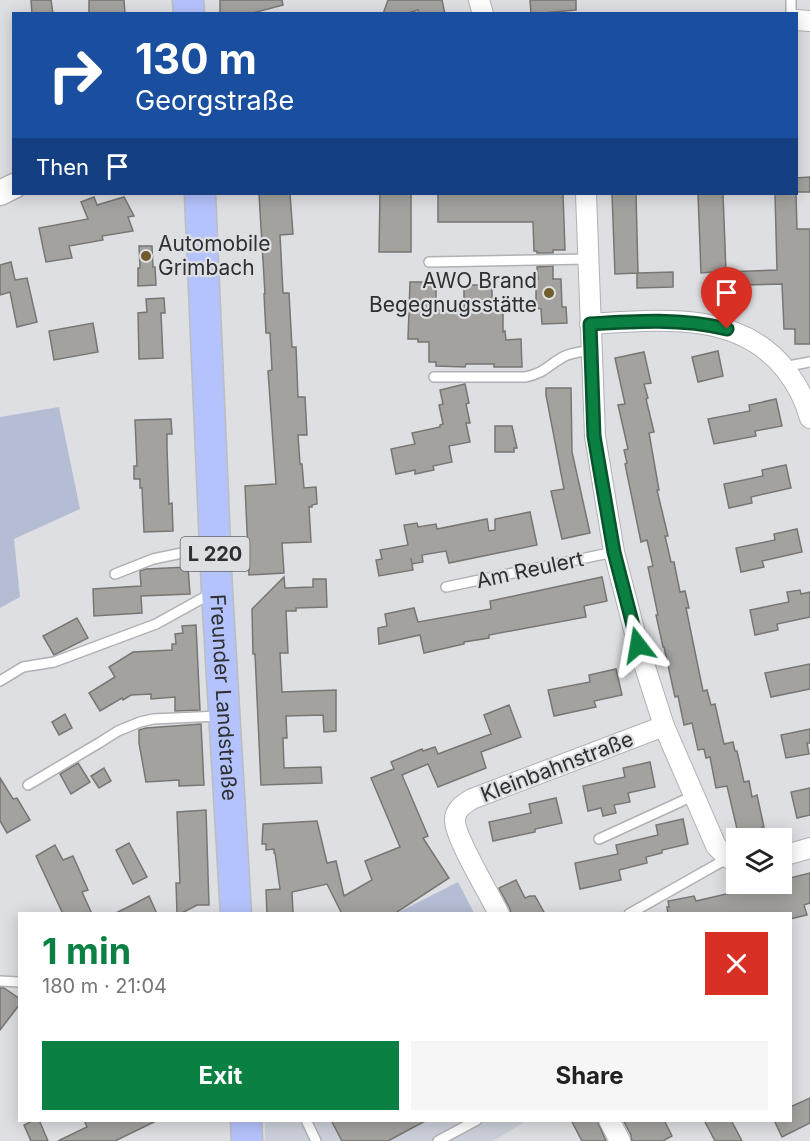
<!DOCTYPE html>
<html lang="en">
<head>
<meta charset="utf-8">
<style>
	:root { --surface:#fff; --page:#f6f6f6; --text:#222; --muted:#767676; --accent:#0b8043 }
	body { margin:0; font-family:Inter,sans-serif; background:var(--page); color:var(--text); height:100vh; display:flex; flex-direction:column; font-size:22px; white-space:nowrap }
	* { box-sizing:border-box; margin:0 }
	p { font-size:20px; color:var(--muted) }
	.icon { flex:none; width:33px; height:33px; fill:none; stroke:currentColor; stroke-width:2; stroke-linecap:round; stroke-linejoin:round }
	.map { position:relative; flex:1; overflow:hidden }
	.side { position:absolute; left:18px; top:912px; width:774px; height:210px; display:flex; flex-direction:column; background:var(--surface); border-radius:0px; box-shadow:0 3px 15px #0003 }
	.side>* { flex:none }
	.guide { position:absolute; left:12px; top:12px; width:786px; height:183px; border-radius:0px; box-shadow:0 3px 15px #0003; background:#1a4fa0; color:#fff; overflow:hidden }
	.buttons { position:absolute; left:726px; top:828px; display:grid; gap:12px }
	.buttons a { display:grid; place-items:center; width:66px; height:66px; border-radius:0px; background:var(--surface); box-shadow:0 3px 15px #0003; font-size:30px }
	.pin { position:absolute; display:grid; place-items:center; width:51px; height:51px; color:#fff; margin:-62px -26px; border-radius:50% 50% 50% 0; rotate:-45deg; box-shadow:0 0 6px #0007 }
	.pin .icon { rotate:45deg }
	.me { position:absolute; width:66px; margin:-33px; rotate:346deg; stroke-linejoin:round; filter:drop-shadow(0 0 4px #0008) }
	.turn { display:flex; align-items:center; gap:21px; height:126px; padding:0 24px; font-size:27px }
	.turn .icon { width:78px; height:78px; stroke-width:2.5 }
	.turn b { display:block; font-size:42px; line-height:51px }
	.then { display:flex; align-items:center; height:57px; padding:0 24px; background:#0003; gap:12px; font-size:22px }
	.round { display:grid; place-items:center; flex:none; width:63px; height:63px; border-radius:0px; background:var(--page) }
	.overview { display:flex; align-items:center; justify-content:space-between; height:102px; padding:0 24px }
	h1 { font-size:36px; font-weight:700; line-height:45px; color:var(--accent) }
	.primary-button { display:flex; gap:12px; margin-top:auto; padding:12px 24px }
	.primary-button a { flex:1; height:69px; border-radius:0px; background:var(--accent); color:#fff; font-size:24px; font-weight:700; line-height:69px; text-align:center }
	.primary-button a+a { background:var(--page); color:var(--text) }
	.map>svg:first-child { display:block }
</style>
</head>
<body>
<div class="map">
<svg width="810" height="1141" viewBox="0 0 810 1141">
	<rect width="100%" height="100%" fill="#dedfe3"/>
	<path fill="#ccd0da" d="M265 1121H526L493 1141H265Z"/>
	<g fill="#b5bdd4">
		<path d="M59 407 80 509 14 539 20 597 0 608V417Z"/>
		<path d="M458 882 474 913H397Z"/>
	</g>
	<g fill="#a4a29f" stroke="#777673" stroke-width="1.5">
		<path d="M31 0H51L53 14H32Z"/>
		<path d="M89 0H124L125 14H89Z"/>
		<path d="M220 0H282L283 5 249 14H220Z"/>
		<path d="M388 0H442L445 14H419L418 10 405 14H383Z"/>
		<path d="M530 0H576V10L531 14Z"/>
		<path d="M810 177V192H796V178Z"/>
		<path d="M259 194H290L293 234 280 235 283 293H289L292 347H296L298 397H305L307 435H298L300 464H302L304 488 316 487 317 504 312 505V507H309L311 542 282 543 284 573 249 575 245 486 276 484 268 371 272 370 270 333H266L264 294H265Z"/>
		<path d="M380 194H411V252H379Z"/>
		<path d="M438 194H563L565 250H553V253H537V251H534L533 222H438Z"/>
		<path d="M612 194H636L638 273 673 272V287L637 288V273L615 274Z"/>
		<path d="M698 194H723L726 272 777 270 775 194H796L797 229H810V344H795V329H784L782 284 713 286V272L701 273Z"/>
		<path d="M94 197 97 205 124 197 134 216 128 217 133 231 102 236 103 240 69 246 72 258 46 262 39 228 88 219 81 202Z"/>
		<path d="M139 246H152L153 267H155L156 285 138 286V268H140Z"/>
		<path d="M11 262 15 280 27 278 37 322 17 327 10 292 0 295V265Z"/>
		<path d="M553 266V279H561L562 307H566L567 323 542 324 541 309 536 308V279H538L537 267Z"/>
		<path d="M410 282H436V301H438V310L464 311V285H492V303H495V312H503V332L505 331 506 340 521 339 522 367H494V364H466L465 367 436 366V362H429V342H418V339H408Z"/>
		<path d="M164 298 165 313H161L163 358 139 359 138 313 147 312 146 299Z"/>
		<path d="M93 323 98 352 54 360 49 331Z"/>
		<path d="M718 351 723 376 698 382 692 357Z"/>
		<path d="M644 352 651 383 644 384 648 398 646 399 654 432 649 433 659 490H657L668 536H665L671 562H674L680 592 685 591 689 608H686L703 691 707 690 711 705 715 704 724 744 733 742 735 751H737L744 782 749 781 752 797 757 795 764 827H762L764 838H744L743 832 738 833 727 786 716 788 710 757 706 758 704 749 698 750 692 723 684 725 678 696 675 697 664 647H663L656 615H658L648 567 653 566 647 540 641 542 625 464 627 463 624 450 628 449 618 405 625 404 615 358Z"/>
		<path d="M465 384 469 403 466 404 470 423H466L470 442 449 446 452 462 433 466 434 470 415 474V470L396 474 391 449 415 444 412 433 440 427V425L443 424 439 405 443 404 440 390Z"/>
		<path d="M546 388H571L572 452 590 533 562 539 551 491 564 489 546 395Z"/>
		<path d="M776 399 782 426 755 431 756 436 714 444 708 419 750 411 749 405Z"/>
		<path d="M171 419 172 434H167V448L169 504 172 503 173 531 144 532 142 488H140V479H134V466H137L135 420Z"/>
		<path d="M495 426H512L517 448H514V452H495Z"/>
		<path d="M786 465 791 488 751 497 752 503 729 508 724 484 763 476 762 470Z"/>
		<path d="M530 512 537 545 449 563 446 551 422 555 423 562 412 564 411 558 413 570 379 576 376 560 382 559 380 550 408 545 404 525 417 523 418 527 436 524 437 529 487 519 489 531 495 530V519Z"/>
		<path d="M797 529 802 552 762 561 764 567 741 572 736 548 775 540 774 534Z"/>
		<path d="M188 567 190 594 141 596 142 613 94 616 93 589 141 586 140 571 146 569Z"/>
		<path d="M284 577 285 588 313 587V579H326L327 607 296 608V611H286L288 653H280L282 692 336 690V731L324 732 323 715 286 716 287 738H283L284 768 321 767 322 783 261 785 255 654H253L252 609Z"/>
		<path d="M602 577 607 601 584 606 586 617 489 635V638L464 642V644L424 653 420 635 379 644 378 628 387 626 385 614 414 608 418 622 491 609 490 601Z"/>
		<path d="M800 590 801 594 810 592V617L777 624 778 630 755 635 750 610 789 602 787 592Z"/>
		<path d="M77 618 88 638 54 655 43 636Z"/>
		<path d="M196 625 200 710 175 711V697L151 699V694L131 695 123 700 122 698 100 711 89 693 115 677 109 667 133 652 172 650V644H176L175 634 183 633 182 626Z"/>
		<path d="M810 664V689L771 697 765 673Z"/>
		<path d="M616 669 622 695 594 701 596 707 554 716 548 690 590 682 589 675Z"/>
		<path d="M509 705 521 737 481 752 486 768 438 787 428 764 402 775 428 836 423 838 449 878 394 914H342L327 884 292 892 293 912 291 914H267L266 890 280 889 275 853H274V849L266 850V844H262L263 824 317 821 327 863 336 861 344 896 372 880 365 861 400 847 371 778 394 769 391 762 422 749 423 751 435 747 438 754 491 734 484 715Z"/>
		<path d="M65 714 72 728 59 735 52 722Z"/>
		<path d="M201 724 204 785 179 786V780L146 782 139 743V730L146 728Z"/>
		<path d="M810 729V743H807L809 754 786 758 781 735Z"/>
		<path d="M650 762 655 787 628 793 630 802 614 805 616 813 603 816 601 808 588 811 583 786 625 777 623 768Z"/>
		<path d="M78 763 90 782 71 794 60 774Z"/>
		<path d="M104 768 111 781 99 788 91 776Z"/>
		<path d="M0 778 13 799 17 798 30 820 7 833 0 821Z"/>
		<path d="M810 788V815L797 818 791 792Z"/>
		<path d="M556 798 562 823 535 829V832L493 841 489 822 531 813 529 804Z"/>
		<path d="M206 810 209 905H197L180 914H177L176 883H180L177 812Z"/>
		<path d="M683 819 688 844 662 850V853L646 857 647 863 619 870 621 880 580 889 575 863 618 854 616 845 658 835 656 825Z"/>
		<path d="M129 843 147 877 133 884 116 850Z"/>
		<path d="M55 845 63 860 73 856 88 890 82 892 92 914H63L36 856Z"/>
		<path d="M810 873V903L804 905 807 915 790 919V914H668L667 907H669L668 901 694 896 696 901 769 884H782V880Z"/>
		<path d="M516 880 525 898 530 896H535L545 914H511L510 909 499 888Z"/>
		<path d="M149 896 157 914H114L136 903Z"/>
		<path d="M0 988H4L20 999V1004L0 1030Z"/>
		<path d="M810 1098V1123L782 1137 774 1120H790V1107Z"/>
		<path d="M34 1120H39L48 1141H31L24 1125Z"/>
		<path d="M84 1120H158L115 1141H58L87 1127Z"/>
		<path d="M331 1120H427L388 1141H342Z"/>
		<path d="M571 1120H597L606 1141H582Z"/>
		<path d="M623 1120H664L672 1136 663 1141H632L631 1135Z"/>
		<path d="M704 1120H731L742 1141H715Z"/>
	</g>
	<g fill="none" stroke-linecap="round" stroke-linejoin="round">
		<defs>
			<g id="service">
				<path d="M791 0V14"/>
				<path d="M429 262 588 259"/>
				<path d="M783 367 810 362"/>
				<path d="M434 377H525C545 373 547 366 563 357 572 352 582 352 592 350"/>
				<path d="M115 574 153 559 182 553 213 556"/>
				<path d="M446 587 614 552"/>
				<path d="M0 681 23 667 54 662 156 624 212 593"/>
				<path d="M28 785 99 743 118 731 140 722 153 719 219 716"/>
				<path d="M599 839 693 796"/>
				<path d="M629 914 728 858"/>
				<path d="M0 981 20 982"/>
				<path d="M306 1120 316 1141"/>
				<path d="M438 1141 477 1120"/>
			</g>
			<g id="minor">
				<path d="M479 0 483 14"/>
				<path d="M796 20 810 21"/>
				<path d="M586 194 595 436 614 552 638 645 664 726 716 846 728 858 736 861"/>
				<path d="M590 324C658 320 738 310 785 369 797 384 805 400 810 418"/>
				<path d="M782 856 810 848"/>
				<path d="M499 914C490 895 454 836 455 820 455 809 464 804 472 799L664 726"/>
				<path d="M609 1120 620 1141"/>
			</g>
			<path id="tertiary" d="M0 193 14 186"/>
			<g id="primary">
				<path d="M188 0 189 14"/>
				<path id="s1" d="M200 194 217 591 236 914"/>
				<path d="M246 1120 247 1141"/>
			</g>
		</defs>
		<use href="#service" stroke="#b0b1b4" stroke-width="12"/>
		<use href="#minor" stroke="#b0b1b4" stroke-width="22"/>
		<use href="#tertiary" stroke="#b0b1b4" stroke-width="27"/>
		<use href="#primary" stroke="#bcbdbd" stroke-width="33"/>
		<use href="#service" stroke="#fff" stroke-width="9"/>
		<use href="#minor" stroke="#fff" stroke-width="20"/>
		<use href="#tertiary" stroke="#fff" stroke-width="24"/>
		<use href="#primary" stroke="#b5c3fd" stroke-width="30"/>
	</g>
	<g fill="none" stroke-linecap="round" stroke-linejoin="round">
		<defs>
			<path id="route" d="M638 645 614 552 594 436 590 324C636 321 682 318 727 329"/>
		</defs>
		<use href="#route" stroke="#07532c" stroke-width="15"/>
		<use href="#route" stroke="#0b8043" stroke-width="10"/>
	</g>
	<g fill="#715c2c" stroke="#dedfe3" stroke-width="2">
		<circle cx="146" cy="256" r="6"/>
		<circle cx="549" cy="293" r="6"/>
	</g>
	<g text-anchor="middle" stroke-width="4.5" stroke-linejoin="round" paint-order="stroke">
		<rect fill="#dedfe3" stroke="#646466" stroke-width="1.5" x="180.5" y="537" width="69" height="34" rx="4.5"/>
		<g font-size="20" font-weight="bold" fill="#2f3031">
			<text x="215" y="561">L 220</text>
		</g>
		<g font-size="21" fill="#2f3031" stroke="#dedfe3" text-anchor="start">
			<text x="158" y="251">Automobile<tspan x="158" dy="24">Grimbach</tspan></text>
			<text x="537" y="288" text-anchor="end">AWO Brand<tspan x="537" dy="24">Begegnugsstätte</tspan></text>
		</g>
		<g font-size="21" fill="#2f3031" stroke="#dedfe3">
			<text transform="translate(530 570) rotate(-12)" y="7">Am Reulert</text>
			<text dy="7" stroke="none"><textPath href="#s1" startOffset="504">Freunder Landstraße</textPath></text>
			<text transform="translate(557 767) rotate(-21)" y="7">Kleinbahnstraße</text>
		</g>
	</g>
</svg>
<div class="buttons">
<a><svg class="icon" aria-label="layers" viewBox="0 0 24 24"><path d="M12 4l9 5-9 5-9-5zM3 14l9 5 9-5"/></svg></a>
</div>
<div class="pin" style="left:727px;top:329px;background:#d93025"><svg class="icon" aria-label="arrive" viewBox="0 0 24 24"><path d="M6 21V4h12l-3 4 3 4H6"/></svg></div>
<svg class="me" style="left:638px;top:645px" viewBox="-20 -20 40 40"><path d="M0-17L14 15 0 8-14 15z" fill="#0b8043" stroke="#fff" stroke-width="4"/></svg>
<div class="guide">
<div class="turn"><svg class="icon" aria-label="right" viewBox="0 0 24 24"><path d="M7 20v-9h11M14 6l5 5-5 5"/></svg><div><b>130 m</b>Georgstraße</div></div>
<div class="then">Then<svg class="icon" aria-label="arrive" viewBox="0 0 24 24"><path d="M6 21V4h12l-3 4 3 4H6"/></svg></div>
</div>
<section class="side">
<div class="overview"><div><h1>1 min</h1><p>180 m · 21:04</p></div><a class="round" style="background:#d93025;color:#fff"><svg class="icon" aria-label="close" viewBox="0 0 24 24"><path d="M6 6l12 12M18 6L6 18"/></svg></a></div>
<div class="primary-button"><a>Exit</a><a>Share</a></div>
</section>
</div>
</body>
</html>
